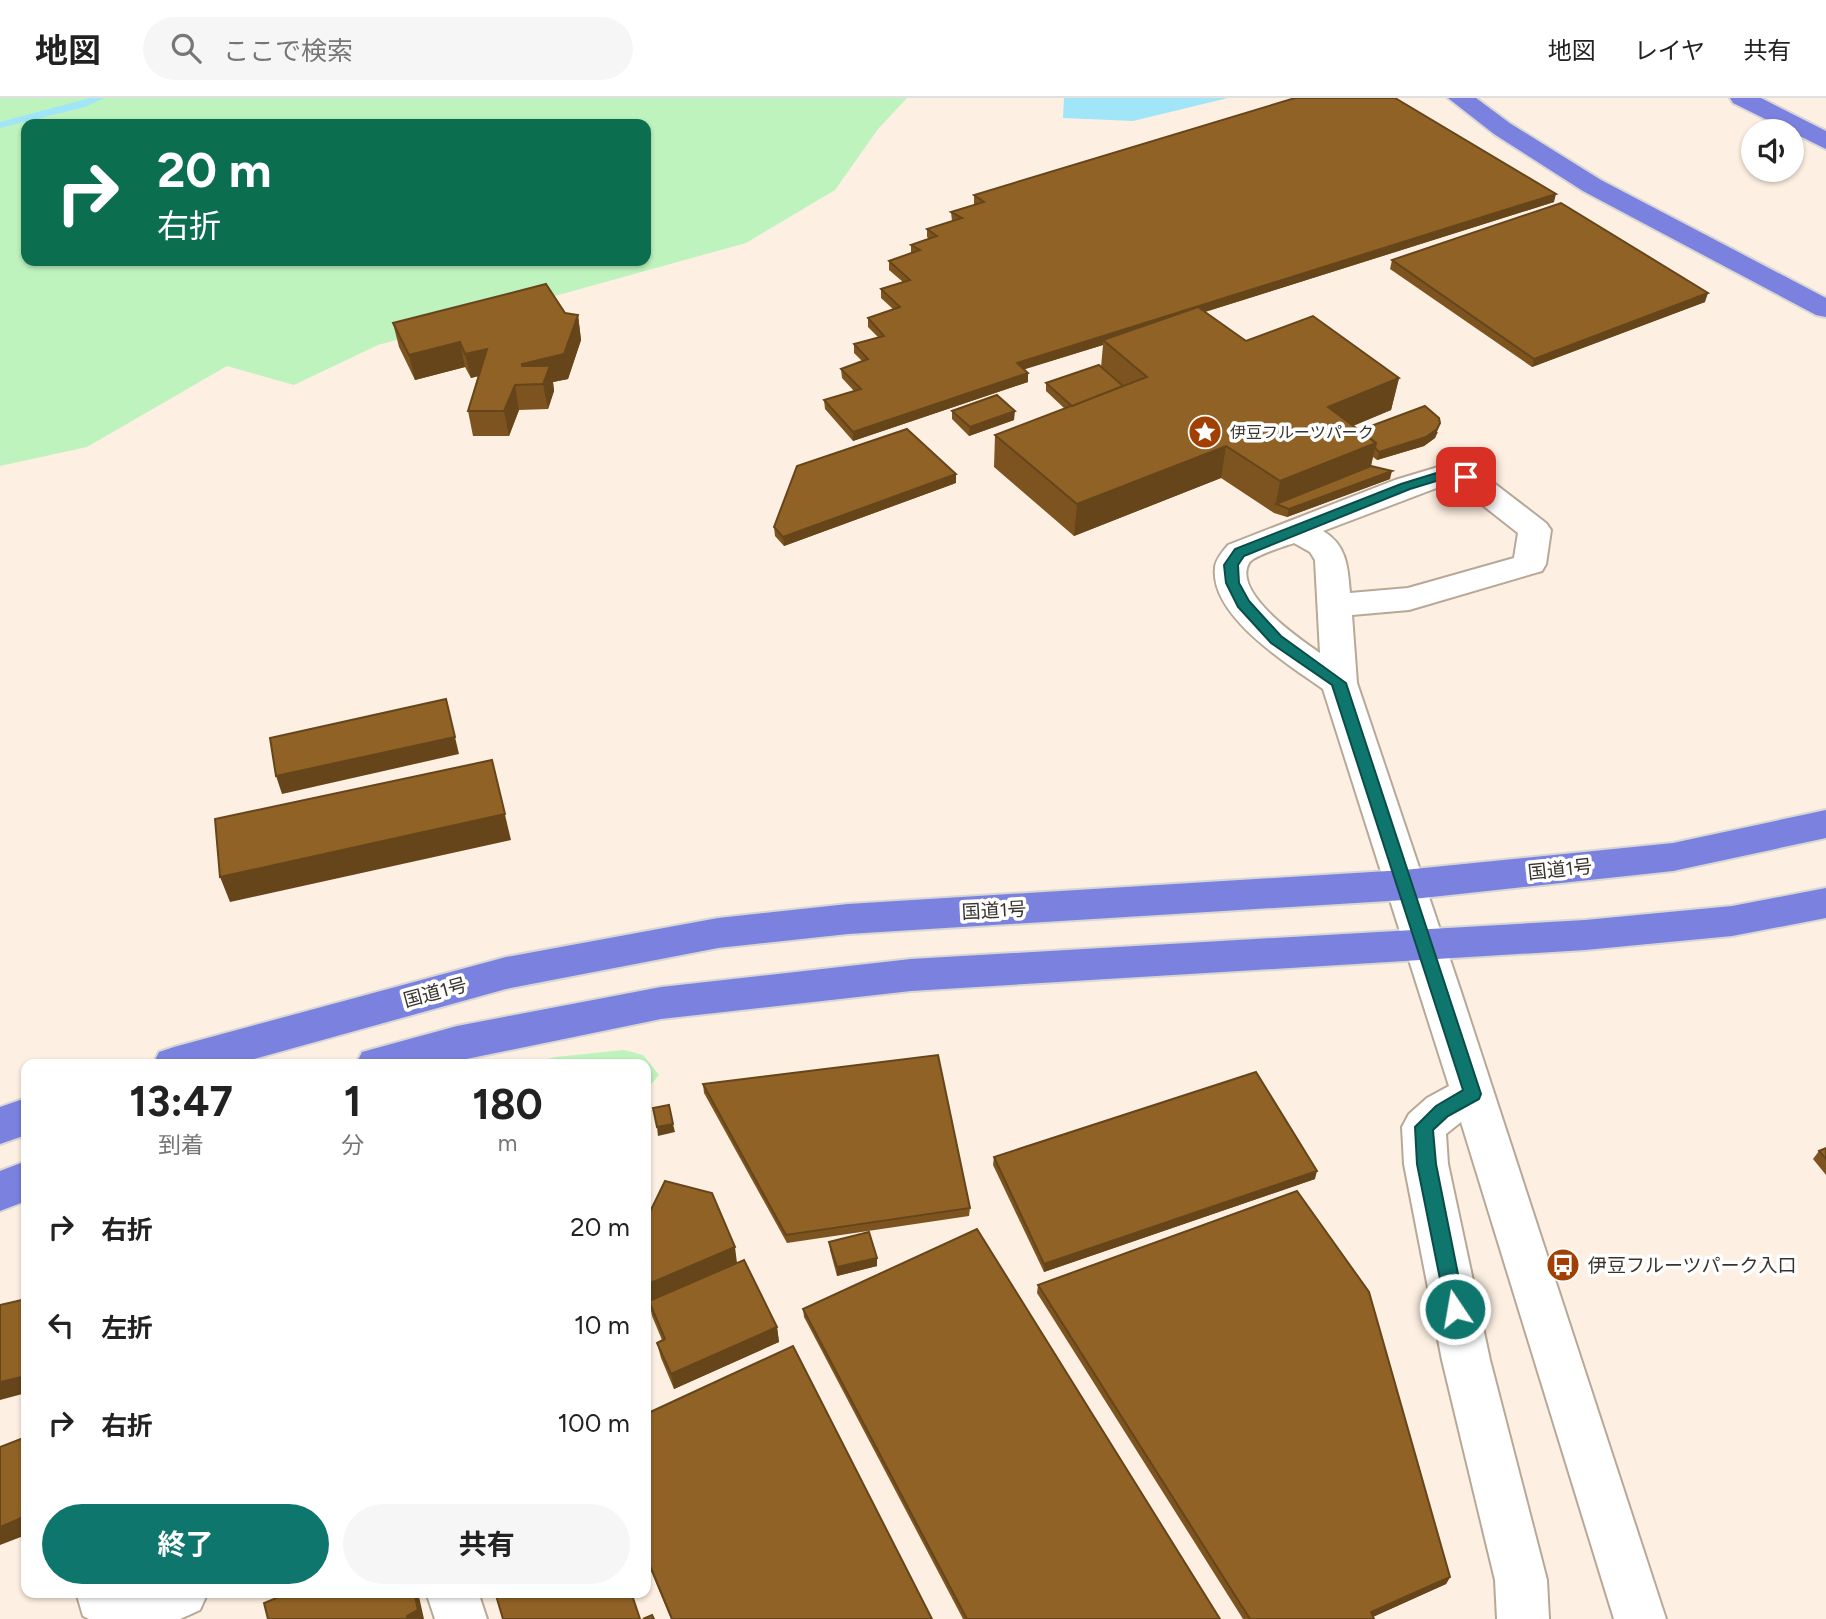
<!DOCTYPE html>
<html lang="ja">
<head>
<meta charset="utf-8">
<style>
	:root { --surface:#fff; --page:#f6f6f6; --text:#222; --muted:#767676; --line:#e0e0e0; --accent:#0f766e }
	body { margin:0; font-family:Figtree,"Noto Sans JP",sans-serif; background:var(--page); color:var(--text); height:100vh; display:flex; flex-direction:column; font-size:26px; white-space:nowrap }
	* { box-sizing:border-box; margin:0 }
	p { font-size:23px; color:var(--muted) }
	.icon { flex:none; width:38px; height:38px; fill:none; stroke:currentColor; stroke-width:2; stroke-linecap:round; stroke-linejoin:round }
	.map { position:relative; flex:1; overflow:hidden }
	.details { position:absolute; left:21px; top:961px; width:630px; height:539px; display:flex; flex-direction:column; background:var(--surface); border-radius:14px; box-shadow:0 2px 5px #0004 }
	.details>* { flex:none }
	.guide { position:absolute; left:21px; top:21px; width:630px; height:147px; border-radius:14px; box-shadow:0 2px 5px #0004; background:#0b6e4f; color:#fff; overflow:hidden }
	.buttons { position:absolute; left:1741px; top:21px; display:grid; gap:14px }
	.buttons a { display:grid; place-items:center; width:63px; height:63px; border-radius:50%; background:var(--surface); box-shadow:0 2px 5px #0004; font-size:35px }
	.pin { position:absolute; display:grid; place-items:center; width:60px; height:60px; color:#fff; margin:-30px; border-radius:14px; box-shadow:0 4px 10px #0006 }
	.me { position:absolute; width:77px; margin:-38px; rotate:348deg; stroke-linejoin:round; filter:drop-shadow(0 0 5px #0008) }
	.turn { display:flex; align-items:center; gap:24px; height:147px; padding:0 21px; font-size:32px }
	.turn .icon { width:91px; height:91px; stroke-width:2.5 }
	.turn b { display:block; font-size:49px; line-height:60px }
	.eta { display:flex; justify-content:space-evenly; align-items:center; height:119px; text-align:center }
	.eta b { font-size:42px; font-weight:700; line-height:49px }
	.primary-button { display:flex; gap:14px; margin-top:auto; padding:14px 21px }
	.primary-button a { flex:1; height:80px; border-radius:42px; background:var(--accent); color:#fff; font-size:28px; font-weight:700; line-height:80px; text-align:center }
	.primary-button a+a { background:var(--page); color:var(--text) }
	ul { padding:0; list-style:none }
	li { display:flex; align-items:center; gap:21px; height:98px; padding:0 21px }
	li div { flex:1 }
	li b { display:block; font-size:26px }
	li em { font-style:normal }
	header { display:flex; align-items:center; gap:42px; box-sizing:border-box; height:98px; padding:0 35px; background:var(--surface); border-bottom:2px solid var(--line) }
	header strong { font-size:33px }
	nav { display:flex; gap:38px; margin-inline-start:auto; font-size:24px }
	.search { width:490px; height:63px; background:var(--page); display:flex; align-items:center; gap:18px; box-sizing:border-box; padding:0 24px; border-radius:38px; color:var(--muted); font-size:26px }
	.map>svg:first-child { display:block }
</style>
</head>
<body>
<header>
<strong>地図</strong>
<div class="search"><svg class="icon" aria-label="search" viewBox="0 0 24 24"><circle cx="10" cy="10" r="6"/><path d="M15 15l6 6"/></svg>ここで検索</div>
<nav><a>地図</a><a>レイヤ</a><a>共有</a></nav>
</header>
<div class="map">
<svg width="1826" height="1521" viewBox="0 0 1826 1521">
	<rect width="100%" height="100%" fill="#fdf0e2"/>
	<g fill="#bef3be" fill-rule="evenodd">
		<path d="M0 0H907L878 31 835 92 746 145 378 247 294 287 227 268 87 349 0 368ZM26 26H646V163H26Z"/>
		<path d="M624 952 643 957 659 977 646 992V966H526L555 959Z"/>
	</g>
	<path fill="#a1e5f9" d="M1064 0H1228L1133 23 1063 20Z"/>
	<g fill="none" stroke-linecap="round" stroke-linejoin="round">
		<path fill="#a1e5f9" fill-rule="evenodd" d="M90 0H104L85 9 0 30V24Z"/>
		<defs>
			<g id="minor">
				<path d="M1445 367 1477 372 1546 425 1551 432 1546 466 1542 473 1409 512 1352 517 1357 585 1461 894 1666 1521H1614L1461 1024 1446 1036 1448 1066 1490 1262 1547 1482 1549 1521H1497L1495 1482 1442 1262 1404 1066 1402 1029 1409 1016 1427 1000 1449 988 1323 591C1289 567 1210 518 1215 470 1215 462 1223 453 1228 447L1395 382ZM1447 386 1457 387 1518 435 1514 460 1408 490 1350 495C1348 470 1347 447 1323 433ZM1294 445 1310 454 1315 462 1320 555C1300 541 1232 495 1249 465 1253 458 1285 448 1294 445Z"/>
				<path d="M76 1494H208L200 1512 180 1521H89L83 1518Z"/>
				<path d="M426 1494H478L487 1521H435Z"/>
			</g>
			<g id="highway">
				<path d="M1448 0H1476L1511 26 1601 82 1826 200V219L1816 217 1583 93 1494 36Z"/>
				<path d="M1730 0H1761L1826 33V51L1733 5Z"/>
				<path d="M1826 712V740L1673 773 1404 802 848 836 718 850 506 891 236 966H153L159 954 174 949 506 859 718 820 848 806 1404 772 1673 745Z"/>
				<path d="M1826 790V820L1732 838 1585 852 911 893 661 921 442 966H356L362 954 457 928 661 889 911 861 1585 822 1732 808Z"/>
				<path d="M26 1000V1037L0 1046V1009Z"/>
				<path d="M26 1063V1103L0 1113V1073Z"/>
			</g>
		</defs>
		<use href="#minor" stroke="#b7a897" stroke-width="4"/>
		<use href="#highway" stroke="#d7d6d5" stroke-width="4"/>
		<use href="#minor" fill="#fff" fill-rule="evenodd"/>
		<use href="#highway" fill="#7b81df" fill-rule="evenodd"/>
	</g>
	<g fill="#7d5420">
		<path d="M974 97 1554 104 1205 214 1246 243 1399 280 1391 312 1353 328 1360 332 1438 334 1435 340 1424 348 1377 362 1373 359 1371 368 1390 381 1287 419 1274 415 1221 380 1074 438 994 369 995 337 1065 311 1046 293V285L1101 269 1103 247 1024 271 1028 275V284L853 343 825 311 824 302 854 293 842 280 841 271 862 263 854 255V246L878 239 868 229V220L893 211 881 200V191L903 184 889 172V163L911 155V147L929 141 927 139V131L952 123 951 114 975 107 974 106Z"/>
		<path d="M1392 162 1705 204 1532 269 1390 171Z"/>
		<path d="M565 215 578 217 581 242 568 281 553 284 554 293 548 311 519 312 509 338H473L468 313 478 278 471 280 465 269 415 282 399 249 393 225Z"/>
		<path d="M952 313 1014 322 969 338 952 321Z"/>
		<path d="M956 385 784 448 775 438 774 429Z"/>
		<path d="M703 986 970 1110 969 1118 787 1145 704 995Z"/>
		<path d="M1826 1050V1077L1813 1061 1819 1053Z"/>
		<path d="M994 1059 1315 1081 1044 1174 993 1067Z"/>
		<path d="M648 1119 737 1165 777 1229 779 1244 674 1291 661 1260 657 1245 662 1242 652 1218 649 1203Z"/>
		<path d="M829 1144 877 1160V1168L837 1178 830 1152Z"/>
		<path d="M1038 1187 1450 1479 1446 1486 1373 1519 1374 1521H1243L1037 1195Z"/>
		<path d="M803 1211 1220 1521H963L804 1219Z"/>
		<path d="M646 1316 932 1521H671L646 1461Z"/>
	</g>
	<g fill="#66451a">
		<path d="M1556 96 1554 104 1106 245 1103 242V247L1016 274 1017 265Z"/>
		<path d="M1708 195 1705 204 1532 269 1534 261Z"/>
		<path d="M578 217 581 242 568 281 553 284 554 293 548 311 543 286 522 268V266Z"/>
		<path d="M460 244 465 269 415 282 409 257Z"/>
		<path d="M487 251 491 275 471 280 465 256Z"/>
		<path d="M1028 275V284L853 343V334Z"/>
		<path d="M1399 280 1391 312 1321 341 1328 309Z"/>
		<path d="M515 287 519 312 509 338 504 313Z"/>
		<path d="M1015 313 1014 322 969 338 970 329Z"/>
		<path d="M1440 325 1435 340 1424 348 1377 362 1379 354Z"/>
		<path d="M1376 345 1369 376 1276 406 1274 415 1280 383Z"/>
		<path d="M1226 348 1221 380 1074 438 1077 406Z"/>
		<path d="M1392 373 1390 381 1287 419 1289 411Z"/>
		<path d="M956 376V385L784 448 783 439Z"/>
		<path d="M446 601 459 656 282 696 276 678Z"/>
		<path d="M492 662 511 742 230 804 220 779Z"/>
		<path d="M673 1026 675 1034 658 1038 657 1029Z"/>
		<path d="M1317 1073 1315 1081 1044 1174V1166Z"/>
		<path d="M735 1149 737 1165 646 1204V1187Z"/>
		<path d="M877 1160V1168L837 1178V1169Z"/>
		<path d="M777 1229 779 1244 674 1291 671 1276Z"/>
		<path d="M26 1278V1295L0 1302V1284Z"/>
		<path d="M26 1418V1437L0 1447V1429Z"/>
		<path d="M1450 1479 1446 1486 1368 1521 1371 1514Z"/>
		<path d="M414 1494H418L424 1521H407V1518Z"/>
	</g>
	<g fill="#916225" stroke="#66451a" stroke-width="2">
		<path d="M1295 0H1395L1556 96 1017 265 1028 275 853 334 824 302 861 291 841 271 868 261 854 246 884 238 868 220 900 209 881 191 910 182 889 163 920 152 911 147 937 138 927 131 962 120 951 114 984 104 974 97Z"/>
		<path d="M1561 105 1708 195 1534 261 1392 162Z"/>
		<path d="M546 186 565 215 578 217 564 256 522 266V268H550L543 286 515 287 504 313H468L487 251 465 256 460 244 409 257 393 225Z"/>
		<path d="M1198 209 1246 243 1313 218 1399 280 1328 309 1376 345 1280 383 1226 348 1077 406 995 337 1147 279 1103 242Z"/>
		<path d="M1099 267 1123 288 1072 308 1046 285Z"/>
		<path d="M997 297 1015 313 970 329 952 313Z"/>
		<path d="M1425 308 1439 320 1440 325 1437 331 1426 339 1379 354 1375 350 1376 345 1360 332Z"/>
		<path d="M907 331 956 376 783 439 774 429 797 368Z"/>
		<path d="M1371 368 1392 373 1289 411 1276 406Z"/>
		<path d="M446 601 455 639 276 678 270 640Z"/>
		<path d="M492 662 505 716 220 779 215 721Z"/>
		<path d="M938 957 970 1110 786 1137 703 986Z"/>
		<path d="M1256 974 1317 1073 1044 1166 994 1059Z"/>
		<path d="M669 1007 673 1026 657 1029 653 1010Z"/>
		<path d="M1826 1050V1061L1819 1053Z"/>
		<path d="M665 1083 712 1095 735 1149 646 1187V1122Z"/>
		<path d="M1297 1093 1369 1194 1450 1479 1371 1514 1374 1521H1250L1038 1187Z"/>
		<path d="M977 1131 1220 1521H967L803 1211Z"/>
		<path d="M869 1134 877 1160 837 1169 829 1144Z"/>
		<path d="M744 1162 777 1229 671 1276 657 1245 665 1241 649 1203Z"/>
		<path d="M26 1201V1278L0 1284V1207Z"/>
		<path d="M793 1248 932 1521H672L646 1458V1316Z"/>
		<path d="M26 1339V1418L0 1429V1349Z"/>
		<path d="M291 1494H414L418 1512 407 1518V1521H268L264 1505Z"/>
		<path d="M495 1494H631L640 1521H503Z"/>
		<path d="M652 1517 654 1521H643Z"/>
	</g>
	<path fill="#0f766e" stroke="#0a4d48" stroke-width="2" d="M1446 372 1471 376 1473 379 1466 383 1446 380 1410 391 1244 458 1238 467 1239 485 1249 503 1281 538 1346 585 1481 996 1479 1001 1448 1018 1433 1032 1436 1066 1465 1211 1462 1217 1455 1220 1449 1217 1446 1211 1417 1066 1415 1029 1436 1008 1463 992 1332 587 1271 545 1238 509 1226 485 1224 467 1235 451 1401 386Z"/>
	<defs>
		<symbol id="sight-disc" viewBox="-11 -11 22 22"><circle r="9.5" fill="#a23f03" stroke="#fff"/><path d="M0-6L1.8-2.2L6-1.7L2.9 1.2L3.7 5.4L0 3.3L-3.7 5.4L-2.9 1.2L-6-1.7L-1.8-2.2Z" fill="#fff"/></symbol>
		<symbol id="bus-disc" viewBox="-11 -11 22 22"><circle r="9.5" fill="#a23f03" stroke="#fff"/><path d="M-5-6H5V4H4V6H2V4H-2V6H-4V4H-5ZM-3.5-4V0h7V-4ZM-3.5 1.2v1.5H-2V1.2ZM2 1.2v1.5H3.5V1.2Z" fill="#fff"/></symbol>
	</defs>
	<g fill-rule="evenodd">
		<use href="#sight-disc" x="1186" y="315" width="38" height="38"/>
		<use href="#bus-disc" x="1544" y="1148" width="38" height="38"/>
	</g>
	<g text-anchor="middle" stroke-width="7" stroke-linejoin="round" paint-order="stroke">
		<g font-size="16" fill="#39332c" stroke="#fff" text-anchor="start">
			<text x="1230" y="340">伊豆フルーツパーク</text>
		</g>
		<g font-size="19" fill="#39332c" stroke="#fff">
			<text transform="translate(1560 771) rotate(-6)" y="7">国道1号</text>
			<text transform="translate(994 812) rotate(-3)" y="7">国道1号</text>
			<text transform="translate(435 894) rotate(-15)" y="7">国道1号</text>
		</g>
		<g font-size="19" fill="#39332c" stroke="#fff" text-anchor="start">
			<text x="1588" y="1174">伊豆フルーツパーク入口</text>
		</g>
	</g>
</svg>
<div class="buttons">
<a><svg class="icon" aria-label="sound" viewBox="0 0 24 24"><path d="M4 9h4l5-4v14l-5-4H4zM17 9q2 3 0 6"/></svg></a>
</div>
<div class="pin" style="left:1466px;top:379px;background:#d93025"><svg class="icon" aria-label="arrive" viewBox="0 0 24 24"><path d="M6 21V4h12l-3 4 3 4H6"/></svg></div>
<svg class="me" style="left:1455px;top:1211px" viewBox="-20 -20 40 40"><circle r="17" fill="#0f766e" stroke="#fff" stroke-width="3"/><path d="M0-11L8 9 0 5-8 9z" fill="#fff"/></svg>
<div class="guide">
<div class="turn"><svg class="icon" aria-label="right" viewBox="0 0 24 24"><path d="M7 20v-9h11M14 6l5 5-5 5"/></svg><div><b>20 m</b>右折</div></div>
</div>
<section class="details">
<div class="eta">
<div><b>13:47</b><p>到着</p></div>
<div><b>1</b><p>分</p></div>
<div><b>180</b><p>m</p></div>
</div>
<ul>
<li><svg class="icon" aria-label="right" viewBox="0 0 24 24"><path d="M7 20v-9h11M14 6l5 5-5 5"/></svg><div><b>右折</b></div><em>20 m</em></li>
<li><svg class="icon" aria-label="left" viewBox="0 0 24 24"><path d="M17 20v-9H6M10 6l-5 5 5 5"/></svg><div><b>左折</b></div><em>10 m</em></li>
<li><svg class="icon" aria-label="right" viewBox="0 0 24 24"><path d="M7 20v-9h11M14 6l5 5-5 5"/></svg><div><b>右折</b></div><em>100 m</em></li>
</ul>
<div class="primary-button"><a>終了</a><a>共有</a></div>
</section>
</div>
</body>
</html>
